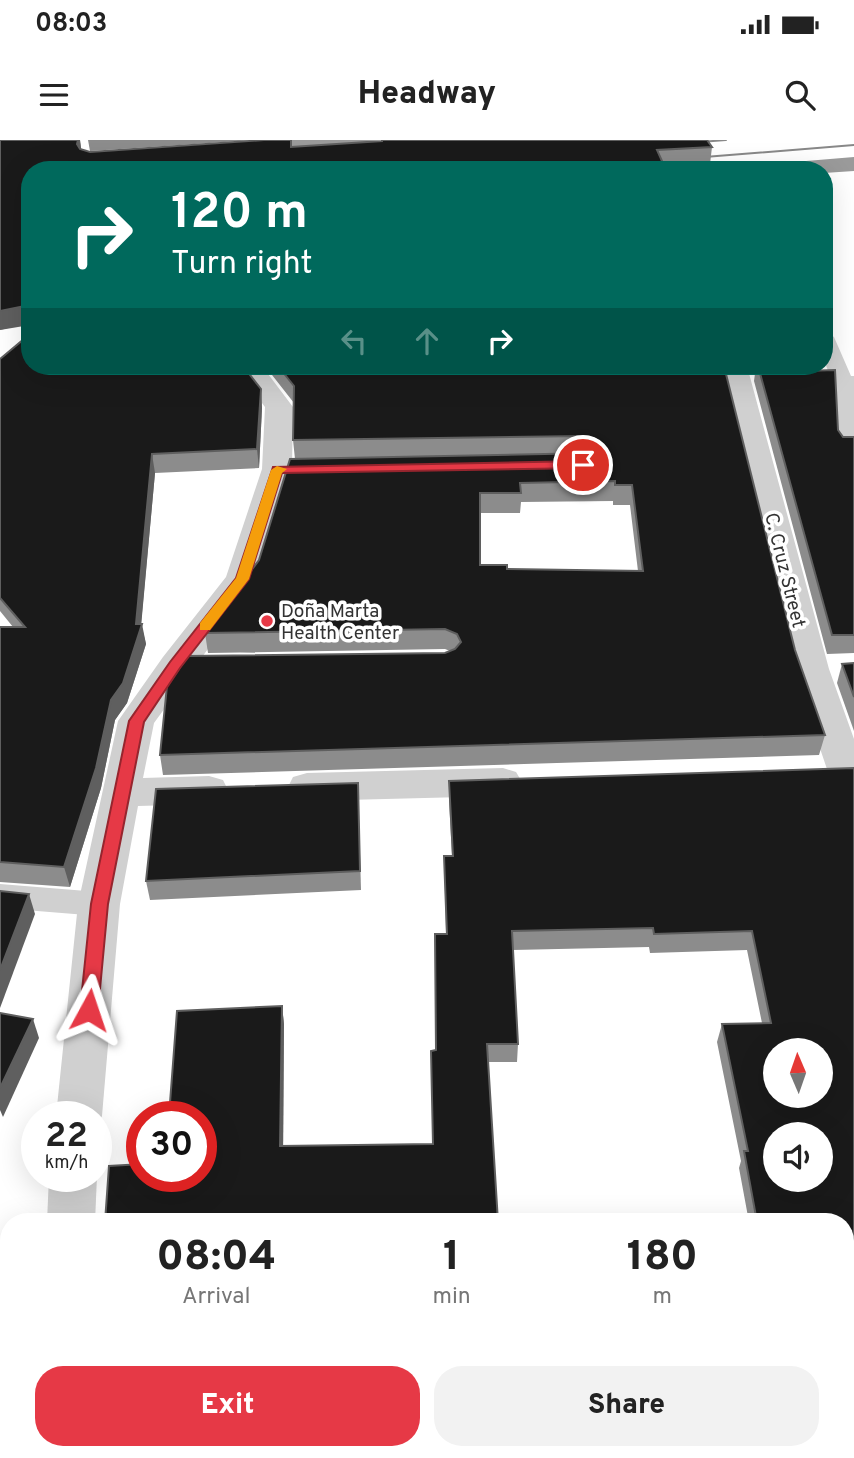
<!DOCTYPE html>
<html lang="en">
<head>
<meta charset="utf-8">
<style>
	:root { --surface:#fff; --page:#f2f2f2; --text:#222; --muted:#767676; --accent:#e63946 }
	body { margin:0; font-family:Overpass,sans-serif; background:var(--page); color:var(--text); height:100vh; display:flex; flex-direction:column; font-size:26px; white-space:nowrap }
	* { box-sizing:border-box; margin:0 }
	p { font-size:23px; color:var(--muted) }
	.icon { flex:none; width:38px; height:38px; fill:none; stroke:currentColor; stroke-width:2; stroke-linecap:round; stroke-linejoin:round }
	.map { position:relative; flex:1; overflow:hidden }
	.drawer { position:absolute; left:0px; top:1073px; width:854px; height:247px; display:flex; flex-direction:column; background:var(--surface); border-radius:28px 28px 0 0; box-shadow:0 7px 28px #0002 }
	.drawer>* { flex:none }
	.hud { position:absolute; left:21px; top:21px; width:812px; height:214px; border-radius:28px; box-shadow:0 7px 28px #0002; background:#00695c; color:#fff; overflow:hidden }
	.needle { width:46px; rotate:358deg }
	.fabs { position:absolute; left:763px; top:898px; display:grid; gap:14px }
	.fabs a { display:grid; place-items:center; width:70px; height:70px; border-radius:50%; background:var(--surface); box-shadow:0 7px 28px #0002; font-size:35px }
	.speed { position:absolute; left:21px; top:961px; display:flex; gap:14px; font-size:35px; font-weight:700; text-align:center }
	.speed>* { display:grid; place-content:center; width:91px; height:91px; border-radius:50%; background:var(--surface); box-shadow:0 7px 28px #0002; line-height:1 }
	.speed small { font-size:18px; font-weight:400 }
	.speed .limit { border:10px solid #d22; background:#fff; color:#111 }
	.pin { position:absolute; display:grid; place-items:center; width:60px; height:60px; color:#fff; margin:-30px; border:4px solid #fff; border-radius:50%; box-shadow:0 2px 7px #0007 }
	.me { position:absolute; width:77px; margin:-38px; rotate:5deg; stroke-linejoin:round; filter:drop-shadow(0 0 5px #0008) }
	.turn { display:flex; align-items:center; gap:24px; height:147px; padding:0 35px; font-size:32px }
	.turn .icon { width:91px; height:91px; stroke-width:2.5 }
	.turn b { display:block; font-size:49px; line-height:60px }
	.lanes { display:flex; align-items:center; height:66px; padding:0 35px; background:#0003; justify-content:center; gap:35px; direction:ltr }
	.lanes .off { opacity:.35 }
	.eta { display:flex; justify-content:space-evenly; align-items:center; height:119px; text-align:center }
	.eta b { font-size:42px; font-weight:800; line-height:49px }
	.primary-button { display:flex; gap:14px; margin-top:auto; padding:14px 35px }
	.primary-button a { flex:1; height:80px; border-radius:28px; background:var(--accent); color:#fff; font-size:28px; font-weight:800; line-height:80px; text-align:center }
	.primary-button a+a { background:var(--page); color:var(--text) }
	.status { display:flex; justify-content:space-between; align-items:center; height:49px; padding:0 35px; background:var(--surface); direction:ltr }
	.status svg { height:19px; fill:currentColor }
	header { display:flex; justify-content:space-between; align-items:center; height:91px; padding:0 35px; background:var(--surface); font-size:32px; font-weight:800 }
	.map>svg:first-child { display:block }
</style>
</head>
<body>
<div class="status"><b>08:03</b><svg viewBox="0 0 49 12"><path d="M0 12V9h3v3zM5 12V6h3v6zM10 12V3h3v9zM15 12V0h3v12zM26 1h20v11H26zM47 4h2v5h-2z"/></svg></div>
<header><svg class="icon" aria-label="menu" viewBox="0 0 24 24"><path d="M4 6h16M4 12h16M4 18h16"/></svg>Headway<svg class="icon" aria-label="search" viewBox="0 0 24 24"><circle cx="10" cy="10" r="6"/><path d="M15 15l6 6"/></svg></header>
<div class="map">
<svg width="854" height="1318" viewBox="0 0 854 1318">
	<rect width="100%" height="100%" fill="#fff"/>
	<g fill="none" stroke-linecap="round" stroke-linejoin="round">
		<g fill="#d0d0d0" fill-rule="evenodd">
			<path d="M824 191 834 197 851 236H854V313H839L836 308 833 242 824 221Z"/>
			<path d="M0 744 99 752 110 756 114 764 110 772 99 776 0 768Z"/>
		</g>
		<g fill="#d0d0d0" fill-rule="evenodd">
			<path d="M234 226H262L293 267 292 329 259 439 154 583 143 638 209 636 223 640 228 650 223 660 209 664 138 666 120 764 102 976 96 989V976H56L78 764 118 581 163 517 226 437 262 329 265 267Z"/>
			<path d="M719 226H747L829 529 854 599V644L847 646 834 642 828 632 793 529Z"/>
			<path d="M503 628 516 632 522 642 516 652 503 656 307 661 293 657 288 647 293 637 307 633Z"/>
			<path d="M96 1035 97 1036 95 1082H47L49 1036Z"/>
			<path d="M9 1139V1189L0 1192V1142Z"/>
			<path d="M854 1186V1238L845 1239V1187Z"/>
		</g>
		<g fill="#9a9a9a" fill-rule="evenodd">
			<path d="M273 0H382L379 5 371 7 240 16 232 14 229 9 232 4Z"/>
			<path d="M854 17V31L824 33V30H771L774 25 782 23Z"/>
		</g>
		<g stroke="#888" stroke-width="2">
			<path d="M687 3 726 0"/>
			<path d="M692 18 854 5"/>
		</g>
	</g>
	<g fill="#8c8c8c" fill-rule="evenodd">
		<path d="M80 0 81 10 90 12 291 0 292 7 381 1V0H707L712 7 710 24 664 27 0 190Z"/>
		<path d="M88 0H254L90 11Z"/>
		<path d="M0 219 261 249 262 268 259 328 155 333 141 484 146 504 127 563 115 580 101 648 70 747 0 742V487H13L0 471Z"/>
		<path d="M265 226H724L795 510 825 595 819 615 163 635 160 615 450 511 445 509 208 513 205 493 259 420 295 319 293 300 294 263ZM613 361V365H630L638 431 507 429 480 425V373H520L521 362Z"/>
		<path d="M756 226H804L838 290 843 297H854V513L827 514 754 241Z"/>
		<path d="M854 523V591L837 543 842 524Z"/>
		<path d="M854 628V1164L845 1165V1082H749L739 1028 741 1021 717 902 722 884 762 883 747 810 650 813 649 807 513 810 518 904 517 922H488L498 1082 201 1036 282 866 284 884 283 1006 432 1004 436 910 446 794 444 716H452L449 660V641Z"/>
		<path d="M358 643 361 750 150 760 146 741Z"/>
		<path d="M601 1311H845L854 1318H602Z"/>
	</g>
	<g fill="#5f5f5f">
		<path d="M78 0H80L82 15 77 4Z"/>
		<path d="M30 165V185L0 190V171Z"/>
		<path d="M261 249 262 268 259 328 257 309Z"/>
		<path d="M152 314 155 333 141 487 142 484 146 504 127 563 115 580 101 648 70 747 64 727 111 560 136 484Z"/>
		<path d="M29 754 35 774 0 868V830Z"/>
		<path d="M282 866 284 884 283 1023 280 1006Z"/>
		<path d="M33 879 39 898 3 977 0 970V948Z"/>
	</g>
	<g fill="#1a1a1a" stroke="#5f5f5f" stroke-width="2" fill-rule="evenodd">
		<path d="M0 0H78L77 4 80 9 90 12 264 0H291V7L382 1V0H707L712 7 657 10 666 30H30V165L0 171Z"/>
		<path d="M30 194V226H243L261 249 257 309 152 314 136 484H142L123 543 111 560 96 628 64 727 0 722V487H25L0 458V219Z"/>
		<path d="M278 226H724L795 510 825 595 160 615 167 546 188 516 445 513 455 509 461 502 457 494 445 489 205 493 259 420 290 319 594 313 599 307 596 299 586 296 293 300 294 246ZM615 341V345H632L643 431 507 429V425H480V353H521L520 343Z"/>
		<path d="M758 226H804L805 231 835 230 838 290 843 297H854V495H832Z"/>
		<path d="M854 523V557L842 524Z"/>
		<path d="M854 628V1149H845V1082H757L744 1011H748L722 884 771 883 752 791 654 794 653 788 512 791 518 904H487L498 1082H105L109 1026 142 1024V1036H201V976H169L177 871 282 866 280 1006 433 1004 431 911 436 910 435 794H447L444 716H453L449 641ZM775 910H821V956H775ZM775 994H821V1040H775Z"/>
		<path d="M358 643 360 731 146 741 156 649Z"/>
		<path d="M0 751 29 754 0 830Z"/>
		<path d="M0 873 33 879 0 948Z"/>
		<path d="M845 1228H854V1318H614V1311H845Z"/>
		<path d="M120 1311H360V1318H119Z"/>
	</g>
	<path fill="#e63946" stroke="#96252e" stroke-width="2" d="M583 321 588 322V328L282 333 249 439 180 528 144 582 108 764 98 870 95 876 89 878 83 876 80 870 91 764 129 581 170 522 236 438 273 327Z"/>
	<path fill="#f59e0b" d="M277 326 287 329 282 333 249 439 210 490H200V483L236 438 271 330Z"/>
	<circle fill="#e63946" stroke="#fff" stroke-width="2.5" cx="267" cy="481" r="7"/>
	<g text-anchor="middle" stroke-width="7" stroke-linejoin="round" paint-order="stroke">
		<g font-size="19" fill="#333" stroke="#fff">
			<text transform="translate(786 430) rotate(76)" y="7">C. Cruz Street</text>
		</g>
		<g font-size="19" fill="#333" stroke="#fff" text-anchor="start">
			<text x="281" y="477">Doña Marta<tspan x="281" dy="22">Health Center</tspan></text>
		</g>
	</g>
</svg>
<div class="fabs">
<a><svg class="needle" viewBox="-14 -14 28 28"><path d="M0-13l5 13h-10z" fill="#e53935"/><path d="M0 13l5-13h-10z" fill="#767676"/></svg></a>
<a><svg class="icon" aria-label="sound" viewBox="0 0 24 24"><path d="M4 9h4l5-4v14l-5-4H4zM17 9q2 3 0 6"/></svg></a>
</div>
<div class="speed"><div>22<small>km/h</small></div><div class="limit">30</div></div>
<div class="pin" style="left:583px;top:325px;background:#d93025"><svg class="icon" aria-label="arrive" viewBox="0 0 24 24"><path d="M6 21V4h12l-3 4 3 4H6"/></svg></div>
<svg class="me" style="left:89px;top:870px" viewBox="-20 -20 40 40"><path d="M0-17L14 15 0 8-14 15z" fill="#e63946" stroke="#fff" stroke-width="4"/></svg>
<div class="hud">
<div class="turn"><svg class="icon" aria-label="right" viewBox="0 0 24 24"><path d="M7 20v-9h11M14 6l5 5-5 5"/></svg><div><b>120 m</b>Turn right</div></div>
<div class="lanes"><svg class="icon off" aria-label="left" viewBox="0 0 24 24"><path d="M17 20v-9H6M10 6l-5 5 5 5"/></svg><svg class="icon off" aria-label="ahead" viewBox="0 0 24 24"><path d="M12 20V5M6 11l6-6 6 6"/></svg><svg class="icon" aria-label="right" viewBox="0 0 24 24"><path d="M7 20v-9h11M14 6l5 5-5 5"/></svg></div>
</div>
<section class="drawer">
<div class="eta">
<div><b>08:04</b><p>Arrival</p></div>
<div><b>1</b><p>min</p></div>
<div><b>180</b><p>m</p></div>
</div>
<div class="primary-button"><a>Exit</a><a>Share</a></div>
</section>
</div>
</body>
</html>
